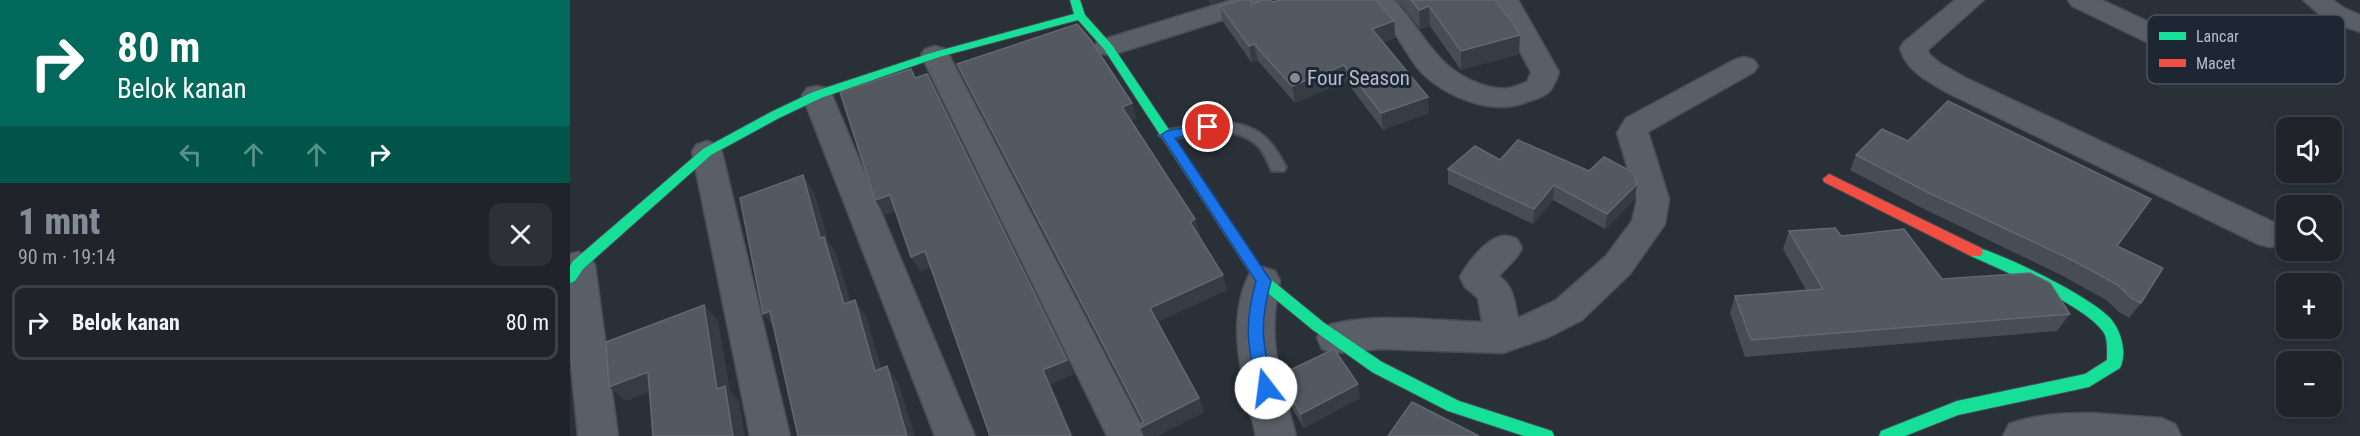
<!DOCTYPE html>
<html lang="id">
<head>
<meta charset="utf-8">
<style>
	:root { --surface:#20242a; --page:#2d3036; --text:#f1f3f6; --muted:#a2a4a8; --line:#3d4147; --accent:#848b96 }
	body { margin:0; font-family:"Roboto Condensed",sans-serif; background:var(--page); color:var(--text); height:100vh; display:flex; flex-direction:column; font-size:22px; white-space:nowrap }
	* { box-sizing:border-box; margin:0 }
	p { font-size:20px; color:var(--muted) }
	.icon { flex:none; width:33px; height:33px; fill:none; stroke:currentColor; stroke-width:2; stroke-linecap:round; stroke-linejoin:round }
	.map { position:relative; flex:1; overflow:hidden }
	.details { display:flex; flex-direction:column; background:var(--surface); width:570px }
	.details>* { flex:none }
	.top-card { background:#00695c; color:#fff; overflow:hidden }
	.tools { position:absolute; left:1706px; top:117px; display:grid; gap:12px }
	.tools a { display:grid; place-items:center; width:66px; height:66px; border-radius:12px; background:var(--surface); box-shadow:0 3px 9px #0003,0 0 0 2px var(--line); font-size:30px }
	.pin { position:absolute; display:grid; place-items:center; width:51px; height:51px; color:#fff; margin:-26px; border:3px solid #fff; border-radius:50%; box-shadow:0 2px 6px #0007 }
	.me { position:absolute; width:66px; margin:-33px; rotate:345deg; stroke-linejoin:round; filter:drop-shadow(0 0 4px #0008) }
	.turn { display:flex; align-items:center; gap:21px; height:126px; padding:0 18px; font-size:27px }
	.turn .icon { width:78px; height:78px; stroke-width:2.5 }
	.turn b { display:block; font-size:42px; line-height:51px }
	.lanes { display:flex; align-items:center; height:57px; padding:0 18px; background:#0003; justify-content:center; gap:30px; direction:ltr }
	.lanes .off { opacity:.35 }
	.round { display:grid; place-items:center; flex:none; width:63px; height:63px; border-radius:12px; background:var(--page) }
	.headline { display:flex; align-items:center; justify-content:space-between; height:102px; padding:0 18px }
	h1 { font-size:36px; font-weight:800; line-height:45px; color:var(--accent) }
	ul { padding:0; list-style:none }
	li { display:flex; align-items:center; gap:18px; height:75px; margin:0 12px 9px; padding:0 6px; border:3px solid var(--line); border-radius:12px }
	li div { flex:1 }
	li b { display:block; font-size:22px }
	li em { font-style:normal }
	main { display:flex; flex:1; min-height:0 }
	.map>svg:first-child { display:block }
</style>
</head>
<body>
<main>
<section class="details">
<div class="top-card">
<div class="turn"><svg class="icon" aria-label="right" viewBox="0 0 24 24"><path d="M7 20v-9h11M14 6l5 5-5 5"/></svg><div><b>80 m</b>Belok kanan</div></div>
<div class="lanes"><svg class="icon off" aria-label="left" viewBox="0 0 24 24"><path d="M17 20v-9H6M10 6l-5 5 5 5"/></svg><svg class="icon off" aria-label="ahead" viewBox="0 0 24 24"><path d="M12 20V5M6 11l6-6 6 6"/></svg><svg class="icon off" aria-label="ahead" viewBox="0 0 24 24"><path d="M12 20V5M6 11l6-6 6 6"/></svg><svg class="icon" aria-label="right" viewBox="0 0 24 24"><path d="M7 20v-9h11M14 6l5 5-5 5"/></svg></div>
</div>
<div class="headline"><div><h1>1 mnt</h1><p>90 m · 19:14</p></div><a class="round"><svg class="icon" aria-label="close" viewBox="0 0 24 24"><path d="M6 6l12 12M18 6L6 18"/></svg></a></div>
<ul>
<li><svg class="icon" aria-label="right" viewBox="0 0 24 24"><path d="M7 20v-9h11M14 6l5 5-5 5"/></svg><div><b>Belok kanan</b></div><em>80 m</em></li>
</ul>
</section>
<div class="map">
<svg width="1790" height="436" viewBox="0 0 1790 436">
	<rect width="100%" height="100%" fill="#2a3038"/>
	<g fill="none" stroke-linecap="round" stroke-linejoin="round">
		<defs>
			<path id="lane" d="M647 122C684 123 699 134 716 167L714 171H702C698 163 695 153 688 146 664 123 626 134 597 140L589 135 597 130Z"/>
			<g id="street">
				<path d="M661 0H701L697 6 548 53 538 55 528 53 524 47 528 41Z"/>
				<path d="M796 0H824C842 19 854 41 871 59 886 75 916 91 939 88 945 87 951 84 957 82L961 72 922 0H948L989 72C981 96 977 95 954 103 922 115 876 97 852 73 841 62 833 44 823 31 815 20 804 11 796 0Z"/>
				<path d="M1385 0H1414L1358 50 1360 55 1371 64 1398 79 1712 226 1716 234 1712 244 1700 247 1688 244 1378 93C1359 82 1336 71 1330 48L1334 42Z"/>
				<path d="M1498 0H1532L1615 39 1619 45 1615 51 1605 53 1595 51 1502 6Z"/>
				<path d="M1733 0H1763L1774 8 1790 15V32L1756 20Z"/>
				<path d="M365 46 375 49 379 55 577 436H537L351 55 355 49Z"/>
				<path d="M1174 57 1184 60 1188 66 1184 72 1078 132 1099 199 1095 224 1060 274 1012 320 979 337 933 353 810 349 765 353 752 349 747 338 752 327C801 311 861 321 912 322L908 298 895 287 890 277C897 263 916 239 932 236 937 235 942 237 947 239L952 248 947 257 929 276C944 287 944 301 948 318L986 300 1036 256 1062 221 1067 199 1047 133 1056 118 1164 60Z"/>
				<path d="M247 86 257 88 262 95 405 436H365L232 95 237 88Z"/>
				<path d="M137 141 148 145 152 152 220 436H180L122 152 126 145Z"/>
				<path d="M8 252 20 256 25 265 48 436H8L0 356V254Z"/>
				<path d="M693 267 705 271 710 281C696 342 711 378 726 436H686C674 382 653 323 681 271Z"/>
				<path d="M1522 413 1591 418 1605 424 1611 436H1433L1439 424C1466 414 1494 413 1522 413Z"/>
			</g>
			<g id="fast">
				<path d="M500 0H510L515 15 542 45 698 277 753 322 812 362 889 401 982 431 984 436H954L878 411 802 372 743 330 688 285 534 49 508 20 369 57 251 98 209 118 141 155 13 269 5 281 0 283V266L3 261 133 149 201 112 243 92 361 53 504 14Z"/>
				<path d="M1406 247C1439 257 1513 293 1538 316 1550 327 1558 352 1550 368L1519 387 1388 415 1335 436H1309L1311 431 1387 401 1515 374 1537 360C1537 351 1538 340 1534 333 1519 307 1430 269 1401 256L1399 252 1401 248Z"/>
			</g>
			<path id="jam" d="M1259 174 1411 248 1413 252 1411 256H1401L1254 182 1253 179Z"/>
		</defs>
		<use href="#lane" stroke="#484c55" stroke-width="4"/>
		<use href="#street" stroke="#484c55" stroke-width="3"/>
		<use href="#fast" stroke="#484c55" stroke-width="2"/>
		<use href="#jam" stroke="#484c55" stroke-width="2"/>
		<use href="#lane" fill="#5a5e66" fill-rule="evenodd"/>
		<use href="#street" fill="#5a5e66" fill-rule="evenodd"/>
		<use href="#fast" fill="#16e098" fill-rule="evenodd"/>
		<use href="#jam" fill="#f24e42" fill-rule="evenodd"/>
	</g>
	<g fill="#474c55">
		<path d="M825 0H925L949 54 891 70 860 26 850 29 832 6Z"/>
		<path d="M703 2 824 21 825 38 813 42 859 113 813 130 776 81 725 103 688 61 682 63 653 22 650 6Z"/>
		<path d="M387 64 567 118 561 120 630 234 628 235 657 290 587 322 629 398 634 412 587 436H574L568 424H572V422Z"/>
		<path d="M1286 155 1547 246 1571 303 1559 318 1549 312 1536 300 1491 275 1352 208 1280 170Z"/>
		<path d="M930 160 1065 199 1035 229 983 200 963 224 878 184V169Z"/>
		<path d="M1219 231 1271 236 1372 279 1500 314 1487 331 1175 357 1160 313 1165 296 1236 290 1213 249Z"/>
		<path d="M712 374 790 398 734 428 720 405Z"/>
	</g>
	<g fill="#373c44">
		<path d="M639 0H653L640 4Z"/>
		<path d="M859 6 860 26 850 29 849 10Z"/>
		<path d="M824 21 825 38 803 45 802 29Z"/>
		<path d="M950 35 949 54 891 70V51Z"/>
		<path d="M684 44 688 61 682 63 679 46Z"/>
		<path d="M774 65 776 81 725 103 722 86Z"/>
		<path d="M365 89 504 374 481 385 503 436H501L473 370Z"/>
		<path d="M858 97 859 113 813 130 811 113Z"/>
		<path d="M562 103 567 118 557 122 552 107Z"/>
		<path d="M233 175 244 192 259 243 266 253 286 320 274 304 250 238Z"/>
		<path d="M1067 184 1065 199 1035 229 1037 214Z"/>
		<path d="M984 185 983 200 963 224 964 209Z"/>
		<path d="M320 195 329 210 315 215 305 200Z"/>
		<path d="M625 219 630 234 624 237 620 222Z"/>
		<path d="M355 251 364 266 350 272 341 257Z"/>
		<path d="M653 275 657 290 585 323 580 308Z"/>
		<path d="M285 300 296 316 317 387 305 371Z"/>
		<path d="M134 305 148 320 160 390 169 400 175 436H163L147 389Z"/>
		<path d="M200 311 207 330 193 314Z"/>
		<path d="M317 366 328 382 345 436H337Z"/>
		<path d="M78 372 93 386 56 401 39 387Z"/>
		<path d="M788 384 790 398 734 428 731 414Z"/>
		<path d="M629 398 634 412 587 436H574L570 428Z"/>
	</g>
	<g fill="#535861" stroke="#626872" stroke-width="1.5">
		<path d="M669 0H680L682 4 694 0H701L703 2 709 0H806L824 21 802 29 858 97 811 113 774 65 722 86 684 44 679 46 650 6Z"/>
		<path d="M841 0H925L943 23 950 35 891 51 859 6 849 10Z"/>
		<path d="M507 24 520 39 562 103 552 107 625 219 620 222 653 275 580 308 629 398 570 428 568 424H572L573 421 387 64Z"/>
		<path d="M341 69 345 78 357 74 497 360 473 370 501 436H420L355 251 341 257 320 195 305 200 270 92Z"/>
		<path d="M1378 101 1581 199 1547 246 1593 268 1571 303 1561 298 1548 285 1502 260 1359 193 1286 155 1312 129 1338 141Z"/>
		<path d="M948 140 1019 171 1034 157 1064 173 1067 184 1037 214 984 185 964 209 878 169 905 146 930 160Z"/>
		<path d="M233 175 250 238 254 237 274 304 285 300 305 371 317 366 337 436H228L200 311 193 314 170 198Z"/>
		<path d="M1265 228 1271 236 1334 229 1372 279 1460 273 1480 283 1500 314 1181 340 1165 296 1253 289 1219 231Z"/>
		<path d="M134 305 147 389 155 386 163 436H83L78 372 39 387 36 342Z"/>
		<path d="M764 349 788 384 731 414 717 391 712 374Z"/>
		<path d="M842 402 909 436H818Z"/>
	</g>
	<path fill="#1a73e8" stroke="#114b97" stroke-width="1.5" d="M638 123 643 124 644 127 643 130 605 138 701 281C689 324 692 346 704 388L701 393 696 395 690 393 688 388C677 346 674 324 686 281L591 135 597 131Z"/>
	<circle fill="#848b96" stroke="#1d2633" stroke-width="2" cx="725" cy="78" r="6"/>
	<g text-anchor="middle" stroke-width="6" stroke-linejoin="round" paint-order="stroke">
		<g font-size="21" fill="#b4bcc9" stroke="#1d2633" text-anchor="start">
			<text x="737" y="85">Four Season</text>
		</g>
	</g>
	<rect x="1577" y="15" width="198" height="69" rx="9" fill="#1d2633" stroke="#4a5360" stroke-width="1.5"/>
	<rect x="1589" y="32" width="27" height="8" fill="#16e098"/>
	<rect x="1589" y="59" width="27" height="8" fill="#f24e42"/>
	<g font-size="16" fill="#b4bcc9">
		<text x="1626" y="42">Lancar</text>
		<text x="1626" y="69">Macet</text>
	</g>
</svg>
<div class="tools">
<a><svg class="icon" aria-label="sound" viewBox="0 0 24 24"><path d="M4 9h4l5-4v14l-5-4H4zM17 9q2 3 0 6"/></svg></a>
<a><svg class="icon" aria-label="search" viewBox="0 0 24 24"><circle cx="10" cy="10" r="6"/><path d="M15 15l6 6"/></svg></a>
<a>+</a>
<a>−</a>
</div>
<div class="pin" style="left:638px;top:127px;background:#d93025"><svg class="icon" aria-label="arrive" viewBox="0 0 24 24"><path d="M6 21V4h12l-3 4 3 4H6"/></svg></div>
<svg class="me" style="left:696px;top:388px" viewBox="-20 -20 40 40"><circle r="19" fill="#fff"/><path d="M0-13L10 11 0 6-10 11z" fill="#1a73e8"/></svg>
</div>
</main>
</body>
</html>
